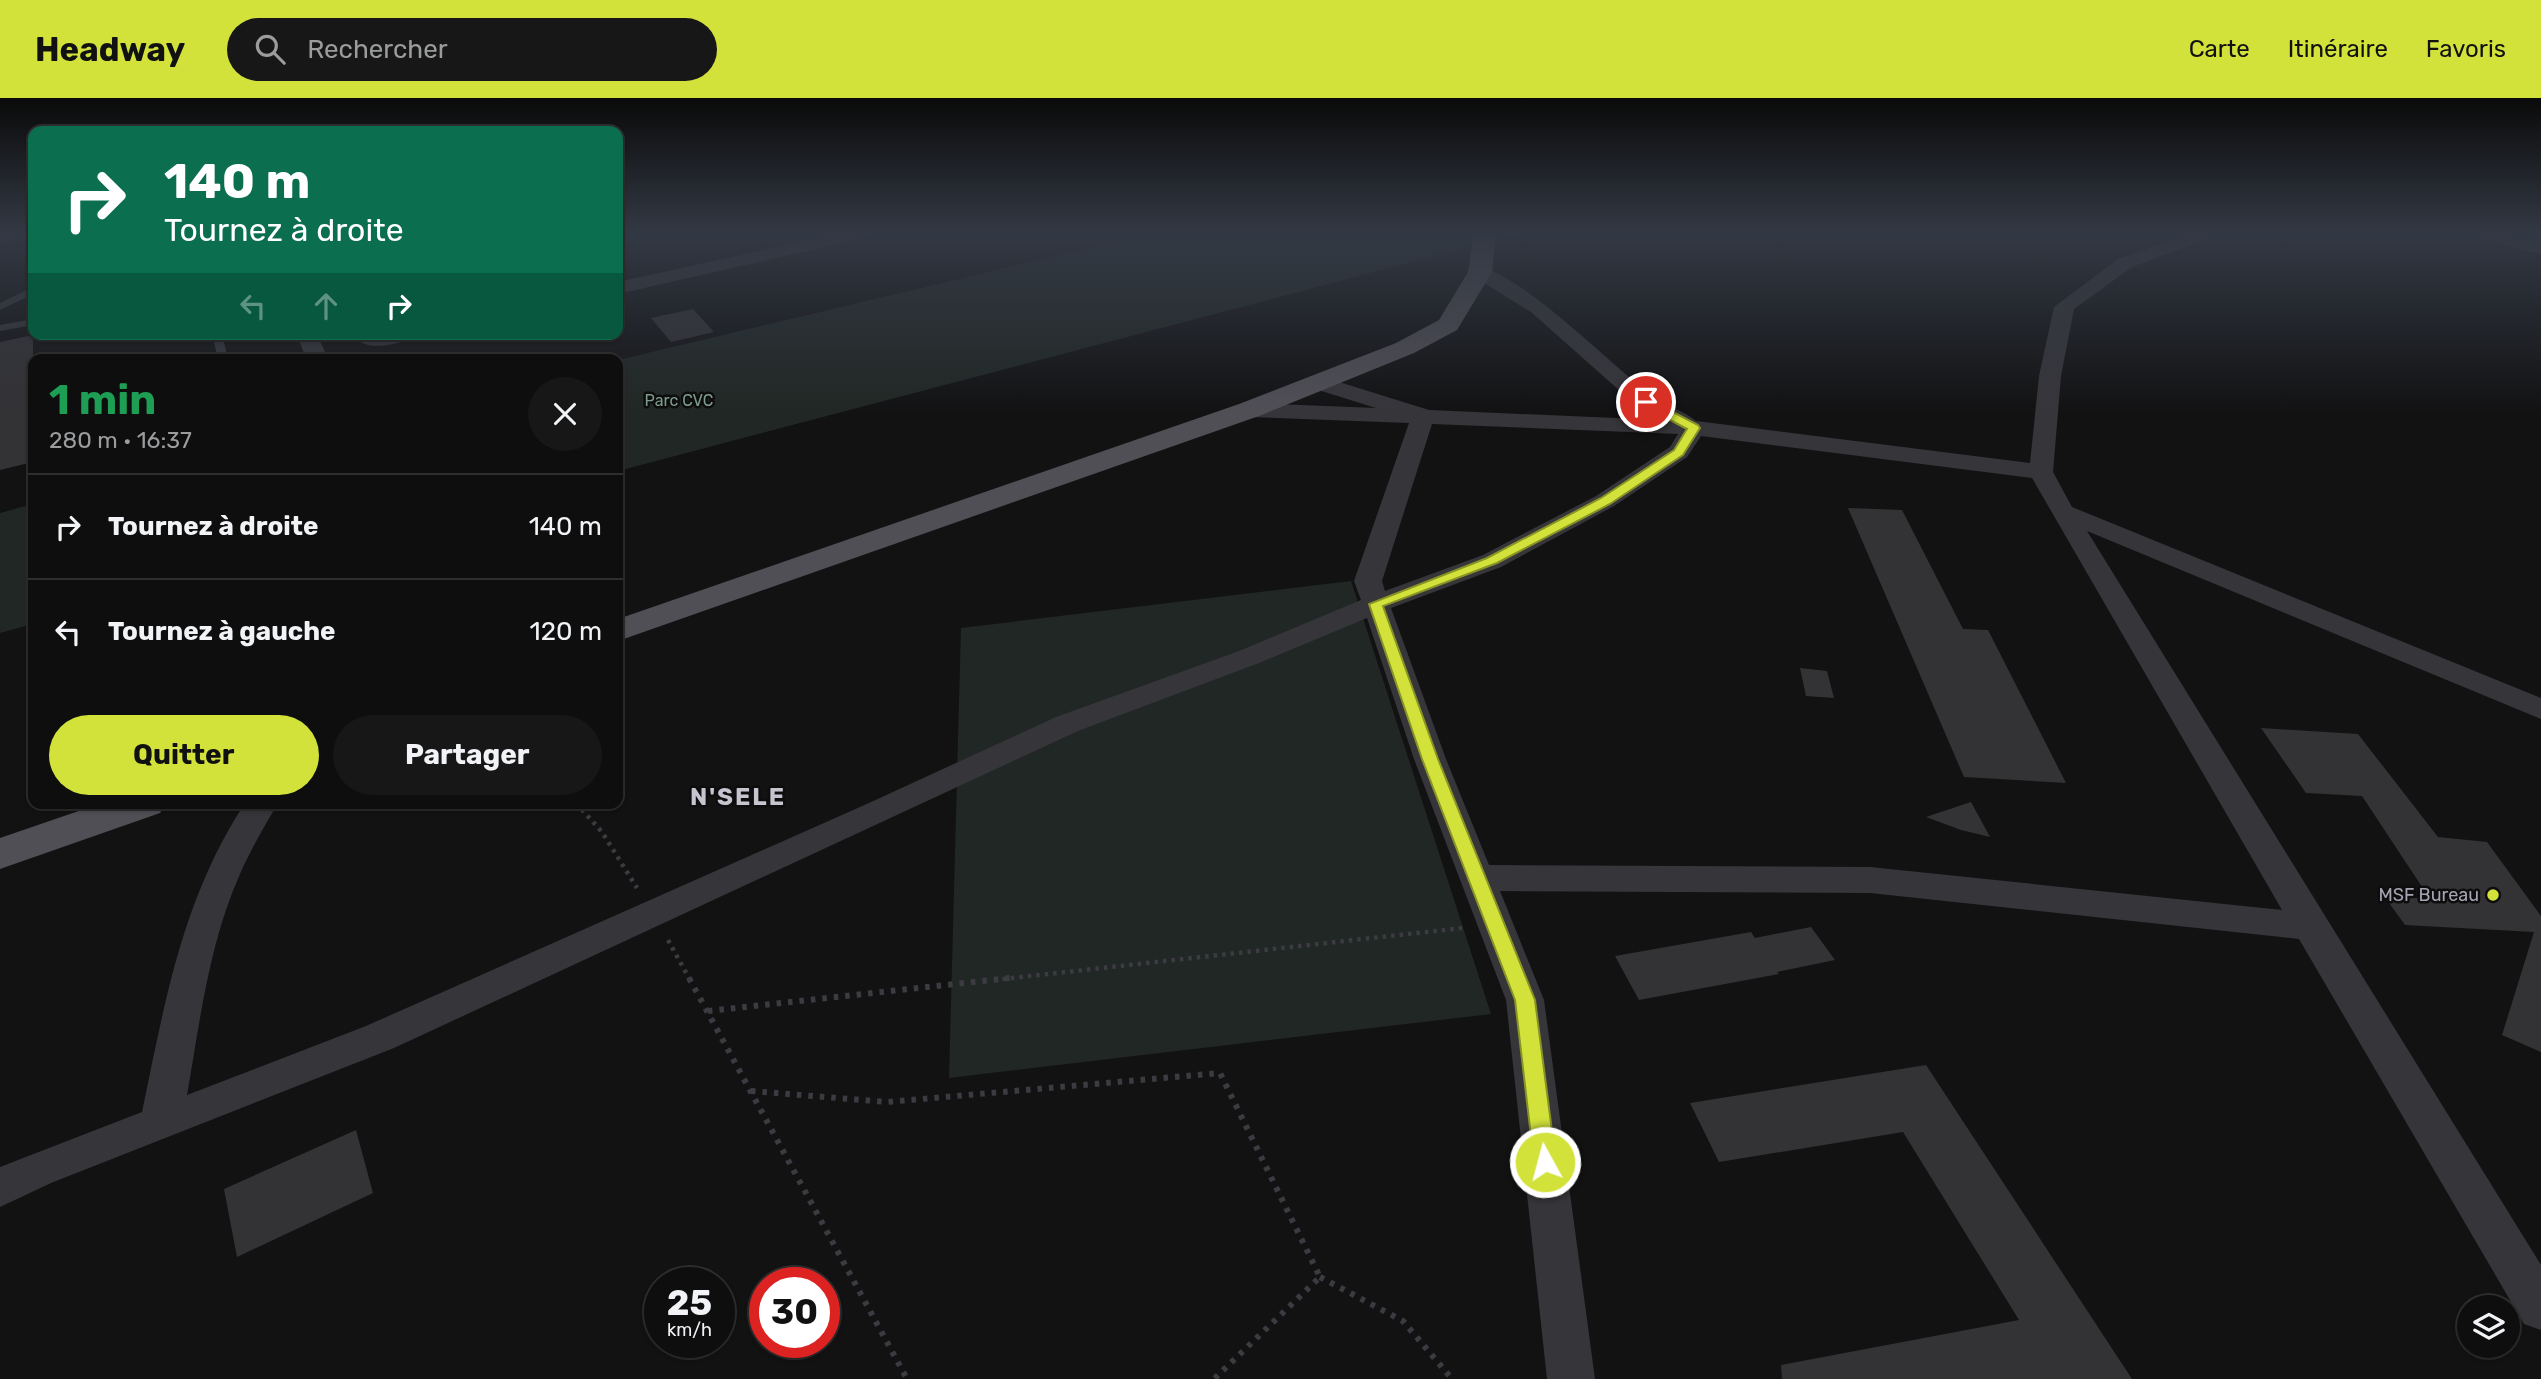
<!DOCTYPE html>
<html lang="fr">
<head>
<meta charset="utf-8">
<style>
	:root { --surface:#0e0e0e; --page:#171717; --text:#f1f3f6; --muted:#9b9c9e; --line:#2e2e2e; --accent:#d2e23b }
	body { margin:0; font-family:Rubik,sans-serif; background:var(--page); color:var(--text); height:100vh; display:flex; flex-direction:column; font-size:26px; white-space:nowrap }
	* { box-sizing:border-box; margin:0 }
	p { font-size:23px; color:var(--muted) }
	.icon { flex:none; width:38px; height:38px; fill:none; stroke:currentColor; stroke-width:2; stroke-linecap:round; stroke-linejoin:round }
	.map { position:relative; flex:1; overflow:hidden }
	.drawer { position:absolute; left:28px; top:256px; width:595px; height:455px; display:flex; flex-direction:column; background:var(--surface); border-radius:14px; box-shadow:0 2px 5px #0004,0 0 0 2px var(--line) }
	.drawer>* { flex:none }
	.banner { position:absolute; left:28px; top:28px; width:595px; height:214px; border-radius:14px; box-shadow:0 2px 5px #0004,0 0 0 2px var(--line); background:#0b6e4f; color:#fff; overflow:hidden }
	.buttons { position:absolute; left:2457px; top:1197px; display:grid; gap:14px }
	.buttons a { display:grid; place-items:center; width:63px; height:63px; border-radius:50%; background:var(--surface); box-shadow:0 2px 5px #0004,0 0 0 2px var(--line); font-size:35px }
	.speed { position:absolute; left:644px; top:1169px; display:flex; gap:14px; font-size:35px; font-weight:700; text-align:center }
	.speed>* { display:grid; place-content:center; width:91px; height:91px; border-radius:50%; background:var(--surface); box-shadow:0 2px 5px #0004,0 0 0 2px var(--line); line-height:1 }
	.speed small { font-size:18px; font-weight:400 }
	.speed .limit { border:10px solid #d22; background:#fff; color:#111 }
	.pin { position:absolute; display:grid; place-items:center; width:60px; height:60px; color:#fff; margin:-30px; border:4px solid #fff; border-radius:50%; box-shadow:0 2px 7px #0007 }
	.me { position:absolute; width:77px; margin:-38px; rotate:353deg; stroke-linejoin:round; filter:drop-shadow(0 0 5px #0008) }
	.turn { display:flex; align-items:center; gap:24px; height:147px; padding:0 21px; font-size:32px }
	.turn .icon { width:91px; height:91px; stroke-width:2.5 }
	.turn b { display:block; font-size:49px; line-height:60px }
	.lanes { display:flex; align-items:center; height:66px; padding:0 21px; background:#0003; justify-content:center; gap:35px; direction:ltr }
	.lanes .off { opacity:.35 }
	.round { display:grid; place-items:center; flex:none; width:74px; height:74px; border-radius:37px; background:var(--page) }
	.head { display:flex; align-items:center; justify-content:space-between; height:119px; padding:0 21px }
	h1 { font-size:42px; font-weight:700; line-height:52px; color:#1e9e55 }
	.button { display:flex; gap:14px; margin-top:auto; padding:14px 21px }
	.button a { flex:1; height:80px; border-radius:42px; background:var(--accent); color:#111; font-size:28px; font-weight:700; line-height:80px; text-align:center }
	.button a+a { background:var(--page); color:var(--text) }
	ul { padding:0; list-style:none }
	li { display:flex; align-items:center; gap:21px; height:105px; padding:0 21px; border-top:2px solid var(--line) }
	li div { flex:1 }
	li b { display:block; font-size:26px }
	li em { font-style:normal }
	header { display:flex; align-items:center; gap:42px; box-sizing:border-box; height:98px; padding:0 35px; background:var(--accent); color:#111 }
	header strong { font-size:33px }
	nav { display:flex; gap:38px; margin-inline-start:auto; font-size:24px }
	.search { width:490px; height:63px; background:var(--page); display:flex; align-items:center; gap:18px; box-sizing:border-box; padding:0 24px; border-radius:38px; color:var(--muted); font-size:26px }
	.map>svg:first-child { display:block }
</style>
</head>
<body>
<header>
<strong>Headway</strong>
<div class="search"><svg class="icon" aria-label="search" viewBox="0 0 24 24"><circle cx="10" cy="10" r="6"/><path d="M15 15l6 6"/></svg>Rechercher</div>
<nav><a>Carte</a><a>Itinéraire</a><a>Favoris</a></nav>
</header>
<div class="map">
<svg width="2541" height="1281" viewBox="0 0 2541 1281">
	<rect width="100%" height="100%" fill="#121213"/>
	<g fill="#202724">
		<path d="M1148 136H1519L618 373V262Z"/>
		<path d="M33 406V526L0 535V415Z"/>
		<path d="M1351 483 1491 916 949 980 961 530Z"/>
	</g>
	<g fill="#333235">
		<path d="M693 211 714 234 671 244 651 220Z"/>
		<path d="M33 237V364L0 372V244Z"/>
		<path d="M1848 410 1902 412 1963 531 1988 532 2066 685 1964 679Z"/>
		<path d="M1800 570 1827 573 1834 600 1806 598Z"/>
		<path d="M2261 630 2358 636 2438 739 2487 744 2541 818V954L2502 937 2534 834 2405 827 2384 798 2430 801 2362 698 2306 695Z"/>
		<path d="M1971 704 1990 739 1961 732 1926 719Z"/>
		<path d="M1811 829 1835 862 1777 874 1779 876 1639 902 1615 858 1751 834 1755 840Z"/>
		<path d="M1926 967 2132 1281H1782L1781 1267 2019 1222 1903 1034 1719 1064 1690 1005Z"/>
		<path d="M356 1032 373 1095 237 1159 224 1091Z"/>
	</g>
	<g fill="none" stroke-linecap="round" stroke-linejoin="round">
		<g stroke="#3c3b41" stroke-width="4.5" stroke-dasharray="3.5 5" stroke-linecap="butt">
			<path d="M576 705 602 734 637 790"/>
			<path d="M668 842 690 882"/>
			<path d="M994 882 1462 830"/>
		</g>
		<g stroke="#3c3b41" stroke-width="6" stroke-dasharray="4.5 7" stroke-linecap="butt">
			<path d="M689 880 907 1281"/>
			<path d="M708 913 1010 880"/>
			<path d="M751 993 887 1004 1220 975 1320 1179 1214 1281"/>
			<path d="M1320 1179 1403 1223 1452 1281"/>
		</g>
		<g fill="#36353a" fill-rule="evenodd">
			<path d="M33 189V196L0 212V205Z"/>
			<path d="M33 221V227L0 233V227Z"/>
			<path d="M212 236H222L228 261H218Z"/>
		</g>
		<g fill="#36353a" fill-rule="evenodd">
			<path d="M0 136H33L31 140 0 145Z"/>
			<path d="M836 136H868L859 141 618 196V184Z"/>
			<path d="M2188 136H2213L2210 140 2132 169 2074 211 2061 278 2053 374 2072 409 2541 600V621L2087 433 2541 1167V1232L2524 1226 2299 841 1870 795 1500 793 1544 902 1595 1281H1547L1506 902 1414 661 1367 520 1259 565 1078 633 394 950 51 1085 0 1109V1069L142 1014C165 904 182 801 245 705H278C264 729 251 751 240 776 209 845 200 923 187 997L366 928 869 705 1056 619 1239 553 1361 502 1354 483 1409 325 1249 319 1241 317 1238 312 1241 307 1249 305 1376 310 1312 290 1309 285 1312 280 1320 278 1429 312 1661 322 1638 309 1531 214 1473 178 1471 174 1473 170C1508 161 1621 277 1654 299 1667 308 1684 313 1696 323L2030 365 2039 278 2054 209 2118 161ZM1432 326 1678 336 1670 349 1596 398 1483 457 1385 493 1382 483ZM1701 338 2032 380 2282 812 1870 769 1489 767 1446 661 1391 510 1501 469 1614 408 1687 359Z"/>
			<path d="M2473 136H2504L2541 144V156L2476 140Z"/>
			<path d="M297 236H317L328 261H306Z"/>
			<path d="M351 236H418L415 240C394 246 367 256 351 236Z"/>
		</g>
		<g fill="#514f56" fill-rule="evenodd">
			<path d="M1474 136H1496L1492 174 1460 227 1457 232 1414 255 1259 318 618 543V521L1239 306 1396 245 1439 222 1468 174Z"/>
			<path d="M102 705H166L160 715 0 771V740Z"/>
		</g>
	</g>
	<linearGradient id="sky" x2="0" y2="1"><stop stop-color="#0a0a0a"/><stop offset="0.43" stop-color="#333944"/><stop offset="1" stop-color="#333944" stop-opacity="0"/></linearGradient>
	<rect width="2541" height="315" fill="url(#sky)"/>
	<path fill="#d2e23b" stroke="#889326" stroke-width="2" d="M1642 302H1650L1698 327 1700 330 1683 357 1610 406 1497 465 1383 508 1438 661 1535 902 1556 1064 1552 1071 1545 1074 1537 1071 1534 1064 1515 902 1422 661 1369 506 1487 460 1601 400 1674 352 1687 331 1642 307Z"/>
	<circle fill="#d2e23b" stroke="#0d0d0e" stroke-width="2.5" cx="2493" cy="797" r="7"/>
	<g text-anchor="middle" stroke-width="5" stroke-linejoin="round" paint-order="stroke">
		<g font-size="16" fill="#7d9c8c" stroke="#0d0d0e">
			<text x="679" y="308">Parc CVC</text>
		</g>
		<g font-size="18" fill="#a6a4b3" stroke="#0d0d0e" text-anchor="end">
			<text x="2479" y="803">MSF Bureau</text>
		</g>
		<g font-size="24" font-weight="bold" letter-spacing="2" fill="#c6c5cf" stroke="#0d0d0e">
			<text x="738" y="707">N'SELE</text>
		</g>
	</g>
</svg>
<div class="buttons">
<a><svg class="icon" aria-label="layers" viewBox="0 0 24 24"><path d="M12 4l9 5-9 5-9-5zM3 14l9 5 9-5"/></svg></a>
</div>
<div class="speed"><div>25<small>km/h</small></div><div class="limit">30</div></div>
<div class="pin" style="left:1646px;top:304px;background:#d93025"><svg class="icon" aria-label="arrive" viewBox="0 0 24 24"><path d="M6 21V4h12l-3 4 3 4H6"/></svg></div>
<svg class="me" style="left:1545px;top:1064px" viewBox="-20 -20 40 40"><circle r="17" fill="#d2e23b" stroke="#fff" stroke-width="3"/><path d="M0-11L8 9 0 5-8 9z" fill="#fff"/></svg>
<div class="banner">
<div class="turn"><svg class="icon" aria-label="right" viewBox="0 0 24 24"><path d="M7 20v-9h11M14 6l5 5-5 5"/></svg><div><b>140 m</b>Tournez à droite</div></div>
<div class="lanes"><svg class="icon off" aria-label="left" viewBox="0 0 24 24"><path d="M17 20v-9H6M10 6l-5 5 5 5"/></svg><svg class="icon off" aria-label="ahead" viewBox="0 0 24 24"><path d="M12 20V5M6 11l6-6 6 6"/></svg><svg class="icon" aria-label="right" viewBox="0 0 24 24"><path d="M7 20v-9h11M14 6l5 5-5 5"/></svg></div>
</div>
<section class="drawer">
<div class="head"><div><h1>1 min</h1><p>280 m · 16:37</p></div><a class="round"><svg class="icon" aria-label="close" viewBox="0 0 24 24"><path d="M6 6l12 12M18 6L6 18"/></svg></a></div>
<ul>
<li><svg class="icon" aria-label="right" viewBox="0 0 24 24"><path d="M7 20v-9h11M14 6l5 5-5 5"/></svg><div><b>Tournez à droite</b></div><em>140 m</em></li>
<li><svg class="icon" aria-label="left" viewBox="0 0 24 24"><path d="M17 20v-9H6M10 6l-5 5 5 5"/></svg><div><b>Tournez à gauche</b></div><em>120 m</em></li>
</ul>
<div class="button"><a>Quitter</a><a>Partager</a></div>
</section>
</div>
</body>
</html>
